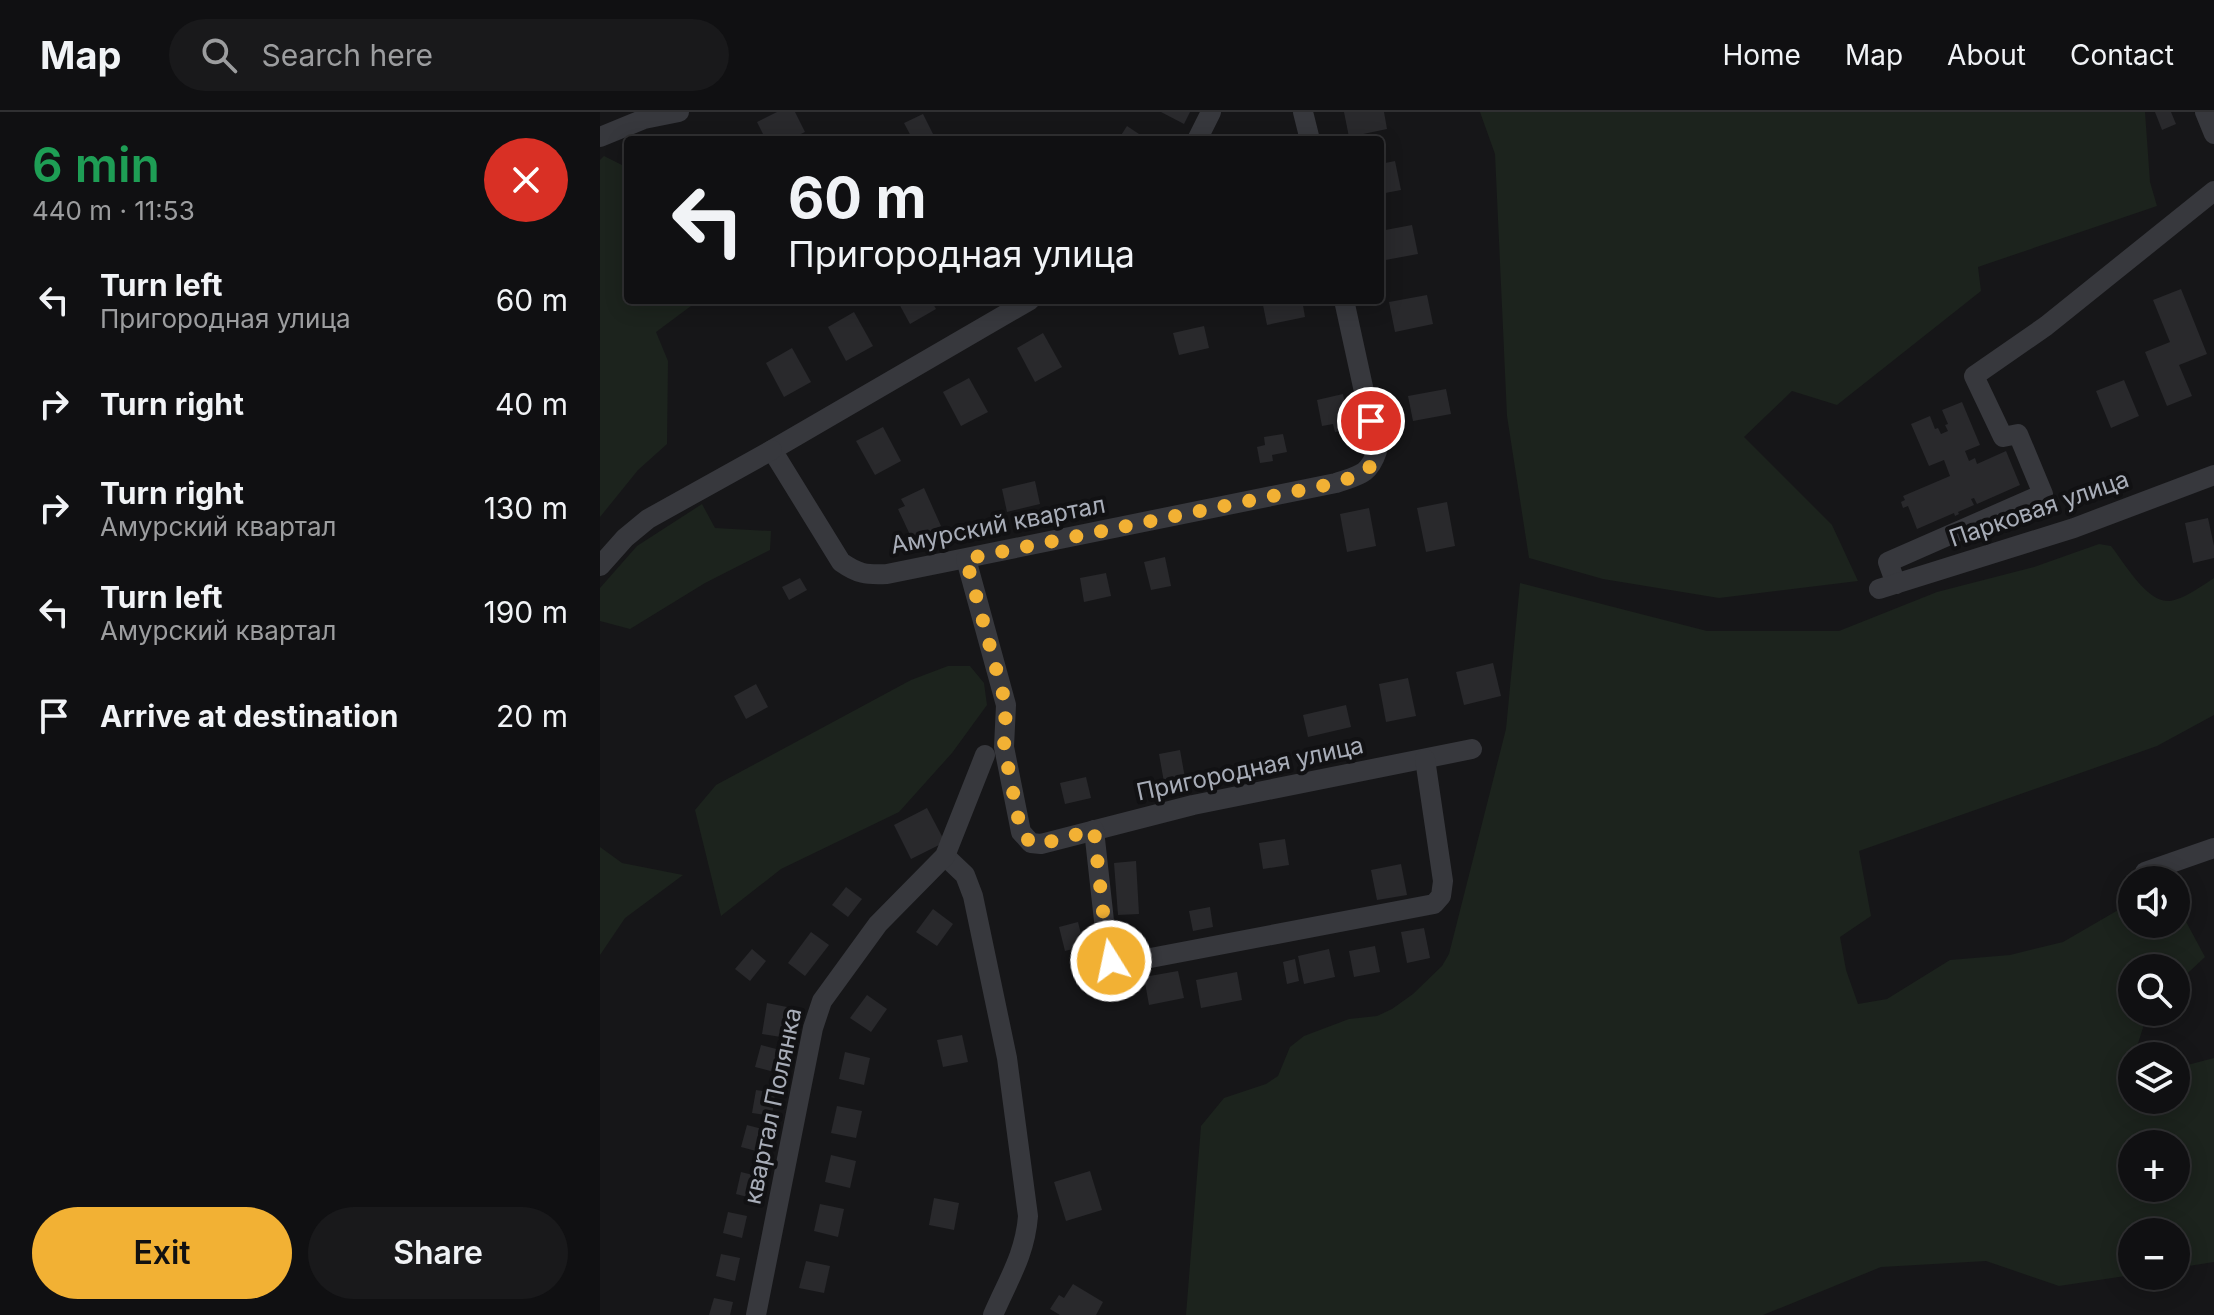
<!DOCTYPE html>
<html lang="en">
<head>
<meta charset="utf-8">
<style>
	:root { --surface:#101012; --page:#19191b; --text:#f1f3f6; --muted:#9c9d9f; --line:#303032; --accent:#f2b134 }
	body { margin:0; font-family:Inter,sans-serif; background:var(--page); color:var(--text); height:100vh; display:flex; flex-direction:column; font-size:30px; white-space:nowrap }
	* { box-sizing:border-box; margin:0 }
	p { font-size:26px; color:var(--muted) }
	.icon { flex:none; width:44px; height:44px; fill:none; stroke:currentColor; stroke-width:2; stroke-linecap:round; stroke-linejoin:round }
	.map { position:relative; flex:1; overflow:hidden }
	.sheet { display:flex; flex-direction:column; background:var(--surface); width:600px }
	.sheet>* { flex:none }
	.guide { position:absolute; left:24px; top:24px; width:760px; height:168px; border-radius:8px; box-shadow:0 4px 20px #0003,0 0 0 2px var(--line); background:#101012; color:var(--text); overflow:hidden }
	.fabs { position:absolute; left:1518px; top:754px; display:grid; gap:16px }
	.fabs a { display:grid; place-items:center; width:72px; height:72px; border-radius:50%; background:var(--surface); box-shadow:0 4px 20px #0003,0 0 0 2px var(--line); font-size:40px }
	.pin { position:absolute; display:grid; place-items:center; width:68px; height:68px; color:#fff; margin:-34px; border:4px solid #fff; border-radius:50%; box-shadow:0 2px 8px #0007 }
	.me { position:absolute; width:88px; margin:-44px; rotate:350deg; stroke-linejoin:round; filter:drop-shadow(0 0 6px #0008) }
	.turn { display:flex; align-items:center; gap:28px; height:168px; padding:0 32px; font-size:36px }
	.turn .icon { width:104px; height:104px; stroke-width:2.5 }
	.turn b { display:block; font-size:56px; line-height:68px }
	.round { display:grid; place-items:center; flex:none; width:84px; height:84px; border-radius:42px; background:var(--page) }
	.summary { display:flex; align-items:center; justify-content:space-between; height:136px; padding:0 32px }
	h1 { font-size:48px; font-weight:600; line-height:60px; color:#1e9e55 }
	.cta { display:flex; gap:16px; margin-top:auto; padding:16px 32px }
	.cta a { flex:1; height:92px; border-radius:48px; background:var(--accent); color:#111; font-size:32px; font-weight:600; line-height:92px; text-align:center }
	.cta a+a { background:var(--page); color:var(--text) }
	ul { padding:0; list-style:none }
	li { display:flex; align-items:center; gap:24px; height:104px; padding:0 32px }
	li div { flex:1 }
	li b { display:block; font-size:30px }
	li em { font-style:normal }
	header { display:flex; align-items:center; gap:48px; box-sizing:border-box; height:112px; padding:0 40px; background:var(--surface); border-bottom:2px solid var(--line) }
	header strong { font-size:38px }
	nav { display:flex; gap:44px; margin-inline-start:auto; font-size:28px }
	.search { width:560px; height:72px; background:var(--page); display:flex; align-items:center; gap:20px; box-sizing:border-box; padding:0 28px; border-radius:44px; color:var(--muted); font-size:30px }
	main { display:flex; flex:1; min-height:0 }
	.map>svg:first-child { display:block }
</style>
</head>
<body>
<header>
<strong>Map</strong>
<div class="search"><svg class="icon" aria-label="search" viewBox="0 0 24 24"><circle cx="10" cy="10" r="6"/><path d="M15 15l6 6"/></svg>Search here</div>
<nav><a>Home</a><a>Map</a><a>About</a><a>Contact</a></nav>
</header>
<main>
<section class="sheet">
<div class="summary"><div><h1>6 min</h1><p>440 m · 11:53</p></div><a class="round" style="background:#d93025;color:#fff"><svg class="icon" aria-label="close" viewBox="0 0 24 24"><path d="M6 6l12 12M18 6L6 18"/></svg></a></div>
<ul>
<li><svg class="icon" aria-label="left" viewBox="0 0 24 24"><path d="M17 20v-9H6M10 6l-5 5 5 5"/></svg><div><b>Turn left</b><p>Пригородная улица</p></div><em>60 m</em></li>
<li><svg class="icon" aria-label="right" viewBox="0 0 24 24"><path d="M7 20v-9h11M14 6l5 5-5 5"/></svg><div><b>Turn right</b></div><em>40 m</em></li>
<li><svg class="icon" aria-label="right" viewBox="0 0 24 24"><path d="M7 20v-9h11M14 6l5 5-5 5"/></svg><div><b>Turn right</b><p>Амурский квартал</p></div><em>130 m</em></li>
<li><svg class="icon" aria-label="left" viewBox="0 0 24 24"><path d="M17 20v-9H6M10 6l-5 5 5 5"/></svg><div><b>Turn left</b><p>Амурский квартал</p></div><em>190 m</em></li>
<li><svg class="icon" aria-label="arrive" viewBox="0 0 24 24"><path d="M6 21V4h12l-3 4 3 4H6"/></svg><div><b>Arrive at destination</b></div><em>20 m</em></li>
</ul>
<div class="cta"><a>Exit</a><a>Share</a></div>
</section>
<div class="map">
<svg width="1614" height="1203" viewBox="0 0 1614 1203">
	<rect width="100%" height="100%" fill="#161618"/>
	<g fill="#1c231d" fill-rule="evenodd">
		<path d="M880 0H1545L1550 70 1557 94 1378 155 1381 179 1237 293 1192 279 1144 325 1232 413 1258 469 1119 486 1003 467 929 446 907 304 895 42Z"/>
		<path d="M4 44 22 53 28 63V188H99L56 220 68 249 67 332 38 358 0 405V48Z"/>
		<path d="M102 392 115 416 171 419 170 438 105 471 30 517 0 509V476L37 434Z"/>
		<path d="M1499 432 1511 434C1523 449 1547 491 1569 489 1583 488 1603 473 1614 466V603L1557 634 1259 739 1271 804 1240 825 1246 858 1258 892 1287 887 1350 848 1410 843 1463 830 1532 790V812H1576V791L1605 845 1576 872V856H1532V900H1548L1534 944H1532V988H1576V956L1614 946V1150L1576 1156V1120H1532V1163L1459 1174 1386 1149 1281 1155 1163 1203H586L601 1014 624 986 666 972 678 964 690 935 704 924 749 907 777 904 792 897 813 882 842 854 849 842 906 617 920 471 1107 519H1239L1337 480 1434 455ZM1576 1032V1076H1532V1032Z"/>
		<path d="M348 554H370L384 571 387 593 352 641 299 700 181 757 121 804 95 698 116 673 311 568Z"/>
		<path d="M0 735 22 751 83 763 25 806 0 843Z"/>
	</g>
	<g fill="#29292c">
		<path d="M177 0H195L205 20 188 28H166L157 10Z"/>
		<path d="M561 0H590L584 12Z"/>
		<path d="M744 0H784L787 17 749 25Z"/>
		<path d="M1555 0H1571L1576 12 1562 18Z"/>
		<path d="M323 2 334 24 327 28H313L304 11Z"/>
		<path d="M527 14 542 24 539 28H518Z"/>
		<path d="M795 49 801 78 780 82V52Z"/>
		<path d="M812 113 818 142 780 149V119Z"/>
		<path d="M1581 177 1607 242 1579 253 1592 284 1567 294 1545 240 1570 230 1553 188Z"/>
		<path d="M827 183 833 212 795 220 789 190Z"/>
		<path d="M297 188H331L336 197 310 212Z"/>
		<path d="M662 188H702L705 205 667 213Z"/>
		<path d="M254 200 273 234 246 249 228 215Z"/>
		<path d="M604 214 609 236 579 243 573 221Z"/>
		<path d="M443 221 462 255 435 270 417 236Z"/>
		<path d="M192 236 211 270 184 285 166 251Z"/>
		<path d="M369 266 388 300 361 314 343 280Z"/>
		<path d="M1524 268 1539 304 1511 316 1496 279Z"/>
		<path d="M846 277 851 302 813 309 808 284Z"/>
		<path d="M743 282 750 317 735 320 733 312 722 314 717 288Z"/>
		<path d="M1362 290 1380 333 1365 339 1369 349 1375 346 1377 352 1406 339 1420 373 1377 392 1374 386 1371 387 1374 393 1358 400 1359 402 1355 404 1354 401 1317 417 1308 394 1303 396 1301 390 1305 388 1303 384 1350 364 1344 348 1329 354 1311 312 1330 304 1335 317 1338 316 1341 322 1348 319 1345 313 1348 312 1342 298Z"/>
		<path d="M283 315 301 349 275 363 256 329Z"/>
		<path d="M683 322 687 340 672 343 673 349 660 351 657 335 665 333 664 325Z"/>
		<path d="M435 369 440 392 407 400 402 377Z"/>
		<path d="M324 376 341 414 312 427 298 397 305 394 301 387Z"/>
		<path d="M847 390 855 434 826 440 817 396Z"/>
		<path d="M769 396 776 434 747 440 740 402Z"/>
		<path d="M1608 406 1614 434V446L1593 451 1585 411Z"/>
		<path d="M565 445 571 474 551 478 544 450Z"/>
		<path d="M506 461 511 484 484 490 480 466Z"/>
		<path d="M200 466 207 478 189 488 182 475Z"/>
		<path d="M893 551 901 584 864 593 856 560Z"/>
		<path d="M808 566 816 604 786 610 779 572Z"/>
		<path d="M156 572 168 595 146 607 134 584Z"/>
		<path d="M746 593 751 615 708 625 703 603Z"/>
		<path d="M580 638 585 666 564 670 559 642Z"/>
		<path d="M486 665 491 686 465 692 460 671Z"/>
		<path d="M327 696 345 730 311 747 294 713Z"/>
		<path d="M685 727 689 753 663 757 659 731Z"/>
		<path d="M536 749 539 802 518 803 514 751Z"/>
		<path d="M801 752 807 783 777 788 771 758Z"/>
		<path d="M246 775 262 787 248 805 232 793Z"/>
		<path d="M610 795 613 815 593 819 589 799Z"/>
		<path d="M333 797 353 812 337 834 316 820Z"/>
		<path d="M478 810 484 834 465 839 459 815Z"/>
		<path d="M824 816 830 846 807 851 801 820Z"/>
		<path d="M211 820 229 833 205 864 188 851Z"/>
		<path d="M775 834 780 860 754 865 749 839Z"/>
		<path d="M152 837 166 849 150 869 135 857Z"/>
		<path d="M729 837 735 865 704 872 698 844Z"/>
		<path d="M695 847 699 869 687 872 683 850Z"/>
		<path d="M578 859 584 886 549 893 544 865Z"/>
		<path d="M637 860 642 888 601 896 596 868Z"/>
		<path d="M267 883 287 897 271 920 250 906Z"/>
		<path d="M167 891 187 895 181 925 162 922Z"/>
		<path d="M362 923 368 950 343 955 337 928Z"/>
		<path d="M161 933 180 938 174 960 155 955Z"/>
		<path d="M245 940 270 946 264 973 239 967Z"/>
		<path d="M156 978 175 981 172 1004 152 1001Z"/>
		<path d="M237 994 262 999 256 1026 231 1021Z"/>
		<path d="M147 1013 166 1018 160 1040 141 1035Z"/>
		<path d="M231 1043 256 1049 250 1076 225 1070Z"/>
		<path d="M490 1059 502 1098 466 1109 454 1070Z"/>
		<path d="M141 1060 161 1065 155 1087 136 1082Z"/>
		<path d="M334 1086 359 1091 354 1118 329 1113Z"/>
		<path d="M220 1092 244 1097 238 1125 214 1119Z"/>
		<path d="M128 1100 147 1104 142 1126 123 1121Z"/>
		<path d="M121 1142 140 1146 135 1169 116 1164Z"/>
		<path d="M206 1149 230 1154 224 1181 199 1176Z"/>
		<path d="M473 1172 503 1190 496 1203H460L450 1197 459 1183 464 1186Z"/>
		<path d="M114 1186 133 1190 130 1203H109Z"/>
	</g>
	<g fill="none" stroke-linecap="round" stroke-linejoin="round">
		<g stroke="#37383d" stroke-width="20">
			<path d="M703 0 710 28"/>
			<path d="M1605 0 1614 22"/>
			<path d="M0 25 44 7 79 0"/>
			<path d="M597 28 611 0"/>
			<path d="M430 188 172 338 241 450C258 462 266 463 287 462L736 371C759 363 769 363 777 339L744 188"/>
			<path d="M366 447 406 593 404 635 421 720 431 731 441 732 593 693 872 637"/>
			<path d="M0 454 25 426 48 407 172 338"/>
			<path d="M1296 472 1288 450 1443 382 1418 322 1403 325 1374 264 1446 214 1614 79"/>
			<path d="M1279 477 1474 416 1614 363"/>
			<path d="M494 718 507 836 511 849 519 852 834 792 841 784 843 769 825 647"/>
			<path d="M345 744 365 763 373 784 407 946 428 1104C425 1143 408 1168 393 1203"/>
			<path d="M1545 760 1614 736"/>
			<path d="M156 1203 213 916 222 889 278 812 345 744 385 643"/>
		</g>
	</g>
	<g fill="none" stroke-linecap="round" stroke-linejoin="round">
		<path stroke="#f2b134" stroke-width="14" stroke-dasharray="0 25.2" d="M511 849 507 836 494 718 441 732 431 731 421 720 404 635 406 593 366 447 736 371C779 356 780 352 771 309"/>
	</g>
	<g text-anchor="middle" stroke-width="8" stroke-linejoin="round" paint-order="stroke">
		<g font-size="24" fill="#a8adb8" stroke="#111113">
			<text transform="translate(1439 397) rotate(-19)" y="8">Парковая улица</text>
			<text transform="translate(398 413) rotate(-11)" y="8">Амурский квартал</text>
			<text transform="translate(650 657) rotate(-12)" y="8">Пригородная улица</text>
			<text transform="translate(173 994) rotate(-78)" y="8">квартал Полянка</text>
		</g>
	</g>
</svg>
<div class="fabs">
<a><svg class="icon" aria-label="sound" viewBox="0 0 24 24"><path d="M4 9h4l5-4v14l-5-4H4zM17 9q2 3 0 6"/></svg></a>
<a><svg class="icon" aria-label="search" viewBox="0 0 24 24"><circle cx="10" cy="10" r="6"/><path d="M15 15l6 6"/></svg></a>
<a><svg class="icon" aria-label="layers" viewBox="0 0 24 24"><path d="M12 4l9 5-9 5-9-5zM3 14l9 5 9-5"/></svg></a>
<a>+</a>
<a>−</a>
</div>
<div class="pin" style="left:771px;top:309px;background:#d93025"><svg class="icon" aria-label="arrive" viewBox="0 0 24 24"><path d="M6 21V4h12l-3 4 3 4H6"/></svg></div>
<svg class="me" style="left:511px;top:849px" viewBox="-20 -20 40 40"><circle r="17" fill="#f2b134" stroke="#fff" stroke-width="3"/><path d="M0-11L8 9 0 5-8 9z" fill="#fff"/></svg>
<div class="guide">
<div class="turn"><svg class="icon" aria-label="left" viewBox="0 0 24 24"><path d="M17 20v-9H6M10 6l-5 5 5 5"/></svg><div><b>60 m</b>Пригородная улица</div></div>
</div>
</div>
</main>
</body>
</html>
